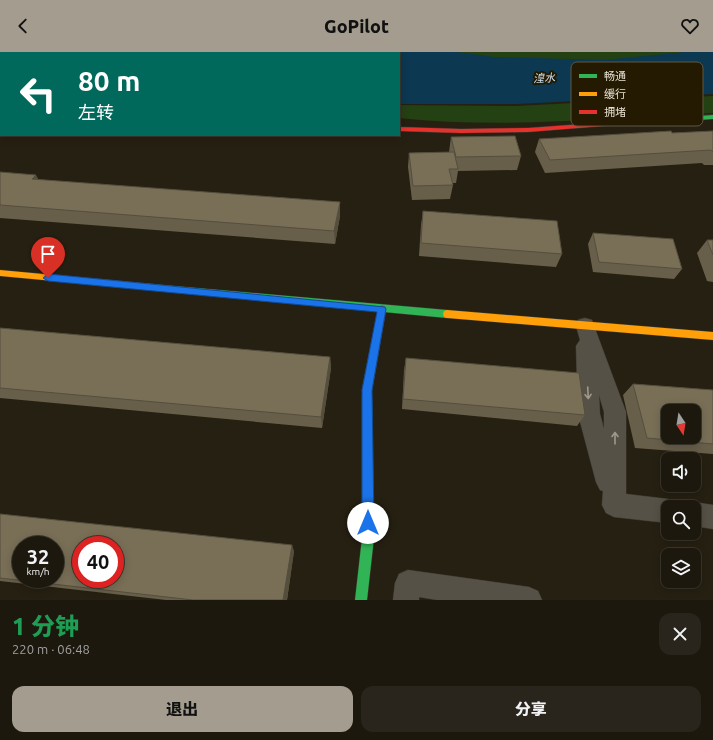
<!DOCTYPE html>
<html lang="zh">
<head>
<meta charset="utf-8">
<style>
	:root { --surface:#1c180e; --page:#29251c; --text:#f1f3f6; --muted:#a0a09e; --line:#3a372e; --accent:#a49d8f }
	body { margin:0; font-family:Ubuntu,"Noto Sans SC",sans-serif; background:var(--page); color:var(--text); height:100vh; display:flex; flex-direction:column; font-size:15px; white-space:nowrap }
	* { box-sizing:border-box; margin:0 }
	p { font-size:13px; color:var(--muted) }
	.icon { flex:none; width:22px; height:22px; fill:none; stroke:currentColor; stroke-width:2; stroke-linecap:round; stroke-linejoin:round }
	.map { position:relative; height:548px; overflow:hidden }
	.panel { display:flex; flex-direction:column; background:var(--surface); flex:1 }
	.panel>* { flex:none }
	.top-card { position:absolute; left:0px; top:0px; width:400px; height:84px; box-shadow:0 2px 10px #0003,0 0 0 1px var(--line); background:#00695c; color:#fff; overflow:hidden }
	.needle { width:26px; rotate:168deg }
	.buttons { position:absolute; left:661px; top:352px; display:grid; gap:8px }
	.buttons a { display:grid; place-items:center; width:40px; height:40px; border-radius:8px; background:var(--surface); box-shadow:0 2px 10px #0003,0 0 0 1px var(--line); font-size:20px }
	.speed { position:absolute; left:12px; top:484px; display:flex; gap:8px; font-size:20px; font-weight:700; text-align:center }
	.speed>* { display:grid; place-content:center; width:52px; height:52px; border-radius:50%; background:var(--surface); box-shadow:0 2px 10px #0003,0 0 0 1px var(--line); line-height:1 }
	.speed small { font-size:10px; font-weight:400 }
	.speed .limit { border:6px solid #d22; background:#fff; color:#111 }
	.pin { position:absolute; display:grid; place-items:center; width:34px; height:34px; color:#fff; margin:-41px -17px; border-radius:50% 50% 50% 0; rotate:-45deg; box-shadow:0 0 4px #0007 }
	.pin .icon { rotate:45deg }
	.me { position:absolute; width:44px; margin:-22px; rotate:0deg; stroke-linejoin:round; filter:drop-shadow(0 0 3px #0008) }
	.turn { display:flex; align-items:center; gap:14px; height:84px; padding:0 12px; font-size:18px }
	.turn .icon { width:52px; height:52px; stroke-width:2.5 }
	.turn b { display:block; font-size:28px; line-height:34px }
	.round { display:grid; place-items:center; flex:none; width:42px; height:42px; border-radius:12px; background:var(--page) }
	.overview { display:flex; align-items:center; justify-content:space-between; height:68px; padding:0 12px }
	h1 { font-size:24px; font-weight:800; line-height:30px; color:#1e9e55 }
	.primary-button { display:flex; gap:8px; margin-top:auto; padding:8px 12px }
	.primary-button a { flex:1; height:46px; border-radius:12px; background:var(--accent); color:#111; font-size:16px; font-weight:800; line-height:46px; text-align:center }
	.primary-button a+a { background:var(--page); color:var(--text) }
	header { display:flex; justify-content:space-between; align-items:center; height:52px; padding:0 12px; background:var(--accent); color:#111; font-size:18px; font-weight:800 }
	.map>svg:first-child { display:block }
</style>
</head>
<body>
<header><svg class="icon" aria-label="back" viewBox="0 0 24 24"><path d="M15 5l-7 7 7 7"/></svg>GoPilot<svg class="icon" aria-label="heart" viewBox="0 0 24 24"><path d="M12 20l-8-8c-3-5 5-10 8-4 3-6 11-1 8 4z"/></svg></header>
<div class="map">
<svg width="713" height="548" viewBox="0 0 713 548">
	<rect width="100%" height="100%" fill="#262012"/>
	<g fill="#244113">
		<path d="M434 0H713V1L626 10 496 8Z"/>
		<path d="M713 44V61C610 66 502 77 399 66V53L516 54Z"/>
	</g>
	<path fill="#0c3852" d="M170 0H457L495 5 604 8 685 0H713V42L517 52H399V1Z"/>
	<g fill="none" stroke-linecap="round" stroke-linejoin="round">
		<defs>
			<g id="street">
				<path d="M585 266 592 268 594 274 626 360V442L668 447 676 451 678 455H668V471L614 465 606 461 602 453 603 439 600 438 596 430 578 362 576 294 580 288 576 274 578 268ZM599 343 604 360V377L600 362Z"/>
				<path d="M694 450 713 453V477L694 474V455H685Z"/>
				<path d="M408 518 529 535 538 539 542 548H437L419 545V548H393L395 531 399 522Z"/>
			</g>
			<g id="fast">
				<path d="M713 63V67L626 73 623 71 626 69Z"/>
				<path d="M151 232 447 258 450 259 451 262 450 265 447 266 151 238 147 235Z"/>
				<path d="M367 341 370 342 372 345 374 486 367 548H355L362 486V345L364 342Z"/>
			</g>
			<g id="slow">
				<path d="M54 0H62L63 1H55Z"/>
				<path d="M0 218 151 232 155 235 151 238 0 224Z"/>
				<path d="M447 258 713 280V288L447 266 444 265 443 262 444 259Z"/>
			</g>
			<g id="jam">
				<path d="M626 69 629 71 628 72 528 80 461 81 399 79V75L461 77 528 76Z"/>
				<path d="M382 253 385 255 386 257 372 338 370 348 367 349 364 348 362 338 378 257 379 255Z"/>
			</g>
		</defs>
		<use href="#street" stroke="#3e3930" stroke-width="1"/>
		<use href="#fast" stroke="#3e3930" stroke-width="1"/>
		<use href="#slow" stroke="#3e3930" stroke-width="1"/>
		<use href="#jam" stroke="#3e3930" stroke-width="1"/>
		<use href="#street" fill="#565146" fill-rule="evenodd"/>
		<use href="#fast" fill="#30b455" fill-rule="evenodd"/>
		<use href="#slow" fill="#ff9f0a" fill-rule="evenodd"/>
		<use href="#jam" fill="#e5322d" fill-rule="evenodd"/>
	</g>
	<g fill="#685f4b">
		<path d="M713 79V113H704L702 111 545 121 535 100 539 87 672 81Z"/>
		<path d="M451 85 521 104 517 118 458 119 456 131H452L453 133 450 147 412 148 408 115 409 101 449 100Z"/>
		<path d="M0 120 39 128 340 150V164L335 192 0 166Z"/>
		<path d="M423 159 562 202 556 215 419 204 421 173Z"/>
		<path d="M593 181 682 217 674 227 593 220 588 192Z"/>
		<path d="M707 188H713V230L707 229 697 201Z"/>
		<path d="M0 276 330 305 331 316 322 376 0 346Z"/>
		<path d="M406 306 585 363 577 374 402 357 404 318Z"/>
		<path d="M633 332 713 338V402L635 396 623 343Z"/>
		<path d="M0 462 294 499 287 548H166L0 529Z"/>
	</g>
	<g fill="#554e3d">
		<path d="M36 123 44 137 32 127Z"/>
		<path d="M340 150V164L335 192 334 179Z"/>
		<path d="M330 305 331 316 322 376 321 365Z"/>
		<path d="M292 493 294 499 287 548H283Z"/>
	</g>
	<g fill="#796f57" stroke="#554e3d" fill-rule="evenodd">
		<path d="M671 79 672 81 713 79V100L711 98 550 108 539 87Z"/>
		<path d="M515 84 521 104 456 105 451 85Z"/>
		<path d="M454 100 458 117H449L453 133 413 134 409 101Z"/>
		<path d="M0 120 36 123 32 127 340 150 334 179 0 153Z"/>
		<path d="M423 159 557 169 562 202 421 191Z"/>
		<path d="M593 181 673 187 682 217 599 210Z"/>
		<path d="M707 188H713V203Z"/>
		<path d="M0 276 330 305 321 365 0 336Z"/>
		<path d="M406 306 579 321 585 363 403 347Z"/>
		<path d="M633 332 713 338V392L647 386ZM668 359H694V385H668Z"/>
		<path d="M0 462 292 493 283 548H193L0 526ZM21 493H55V527H21ZM81 493H115V527H81Z"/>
	</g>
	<defs><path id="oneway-shaft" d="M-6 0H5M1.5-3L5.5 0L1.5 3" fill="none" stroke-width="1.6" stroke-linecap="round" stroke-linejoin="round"/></defs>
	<g stroke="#9f998c">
		<use href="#oneway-shaft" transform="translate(588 341) rotate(87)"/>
		<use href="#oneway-shaft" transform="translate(615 386) rotate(-90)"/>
	</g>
	<path fill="#1a73e8" stroke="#114b97" d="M48 222 385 255 386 257 372 338 374 471 372 475 368 477 364 475 362 471V338L377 260 48 229 43 226Z"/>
	<g text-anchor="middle" stroke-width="4" stroke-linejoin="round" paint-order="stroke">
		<g font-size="11" font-style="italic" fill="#d2e6f6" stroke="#241a02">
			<text transform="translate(544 26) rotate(-3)" y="4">湟水</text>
		</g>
	</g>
	<rect x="571" y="10" width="132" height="64" rx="6" fill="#241a02" stroke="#5f5640" stroke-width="1"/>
	<rect x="579" y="22" width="18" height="4" fill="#30b455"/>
	<rect x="579" y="40" width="18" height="4" fill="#ff9f0a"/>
	<rect x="579" y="58" width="18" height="4" fill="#e5322d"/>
	<g font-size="11" fill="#e8e1d2">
		<text x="604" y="28">畅通</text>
		<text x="604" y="46">缓行</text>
		<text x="604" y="64">拥堵</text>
	</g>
</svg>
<div class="buttons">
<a><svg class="needle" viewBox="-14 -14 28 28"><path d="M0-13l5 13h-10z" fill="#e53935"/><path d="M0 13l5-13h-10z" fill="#a0a09e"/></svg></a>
<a><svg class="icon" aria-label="sound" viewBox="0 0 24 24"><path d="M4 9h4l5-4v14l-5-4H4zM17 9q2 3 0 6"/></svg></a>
<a><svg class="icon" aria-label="search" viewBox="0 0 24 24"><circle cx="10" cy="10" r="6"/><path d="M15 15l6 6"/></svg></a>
<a><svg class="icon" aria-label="layers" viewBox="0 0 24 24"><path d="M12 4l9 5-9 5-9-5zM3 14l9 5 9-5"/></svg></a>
</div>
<div class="speed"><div>32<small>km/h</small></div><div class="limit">40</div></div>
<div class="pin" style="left:48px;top:226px;background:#d93025"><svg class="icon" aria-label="arrive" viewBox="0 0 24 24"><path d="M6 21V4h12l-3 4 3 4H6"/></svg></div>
<svg class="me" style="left:368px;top:471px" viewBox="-20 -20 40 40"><circle r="19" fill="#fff"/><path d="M0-13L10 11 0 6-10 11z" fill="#1a73e8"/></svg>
<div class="top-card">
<div class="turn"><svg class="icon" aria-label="left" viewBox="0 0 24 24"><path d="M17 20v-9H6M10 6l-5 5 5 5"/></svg><div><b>80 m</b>左转</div></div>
</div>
</div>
<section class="panel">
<div class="overview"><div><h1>1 分钟</h1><p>220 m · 06:48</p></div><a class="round"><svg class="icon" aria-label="close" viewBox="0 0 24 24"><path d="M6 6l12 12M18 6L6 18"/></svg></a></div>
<div class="primary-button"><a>退出</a><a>分享</a></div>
</section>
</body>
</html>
